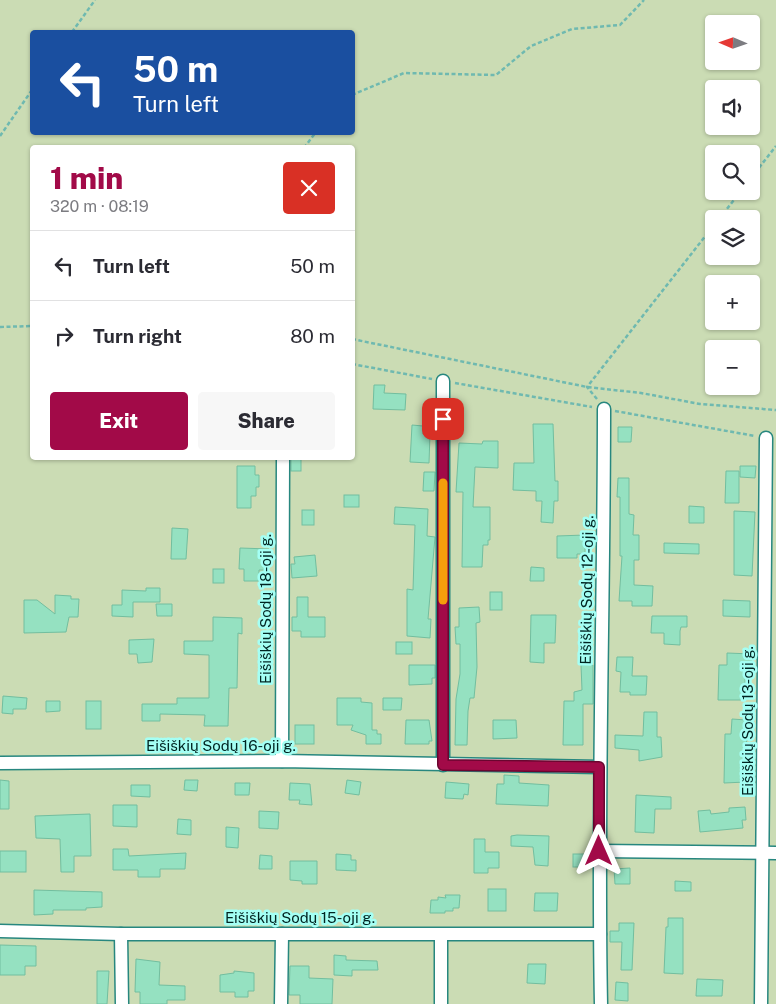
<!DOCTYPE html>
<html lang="en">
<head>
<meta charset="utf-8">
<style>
	:root { --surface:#fff; --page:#f7f7f7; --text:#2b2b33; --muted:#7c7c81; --line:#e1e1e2; --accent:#a20a48 }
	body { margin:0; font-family:"Public Sans",sans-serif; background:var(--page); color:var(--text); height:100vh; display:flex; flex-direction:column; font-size:19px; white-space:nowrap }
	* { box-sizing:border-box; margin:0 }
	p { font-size:16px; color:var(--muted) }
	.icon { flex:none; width:28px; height:28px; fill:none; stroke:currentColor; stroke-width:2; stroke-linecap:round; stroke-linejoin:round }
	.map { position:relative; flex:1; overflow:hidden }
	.panel { position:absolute; left:30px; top:145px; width:325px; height:315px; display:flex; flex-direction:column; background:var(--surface); border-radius:5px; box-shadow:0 1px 4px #0004 }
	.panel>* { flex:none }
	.guide { position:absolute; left:30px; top:30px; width:325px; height:105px; border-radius:5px; box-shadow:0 1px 4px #0004; background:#1a4fa0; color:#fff; overflow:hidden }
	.needle { width:32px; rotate:272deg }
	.controls { position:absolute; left:705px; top:15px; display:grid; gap:10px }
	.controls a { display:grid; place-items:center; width:55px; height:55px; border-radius:5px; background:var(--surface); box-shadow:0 1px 4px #0004; font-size:25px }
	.pin { position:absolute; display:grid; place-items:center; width:42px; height:42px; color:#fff; margin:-21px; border-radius:10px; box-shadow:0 2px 8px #0006 }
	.me { position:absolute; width:55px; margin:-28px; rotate:0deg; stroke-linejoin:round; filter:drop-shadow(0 0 4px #0008) }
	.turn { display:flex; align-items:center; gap:18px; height:105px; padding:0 20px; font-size:22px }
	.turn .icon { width:65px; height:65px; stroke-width:2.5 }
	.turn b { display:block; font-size:35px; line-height:42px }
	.round { display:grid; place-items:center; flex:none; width:52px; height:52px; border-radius:5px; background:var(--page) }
	.head { display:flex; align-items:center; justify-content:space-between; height:85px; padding:0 20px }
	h1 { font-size:30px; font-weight:800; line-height:38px; color:var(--accent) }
	.cta { display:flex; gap:10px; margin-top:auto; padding:10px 20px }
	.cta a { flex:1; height:58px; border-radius:5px; background:var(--accent); color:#fff; font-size:20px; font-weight:800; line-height:58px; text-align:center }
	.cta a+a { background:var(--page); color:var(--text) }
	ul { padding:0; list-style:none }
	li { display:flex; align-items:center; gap:15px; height:70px; padding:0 20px; border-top:1px solid var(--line) }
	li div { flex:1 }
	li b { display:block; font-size:19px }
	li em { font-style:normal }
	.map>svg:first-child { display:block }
</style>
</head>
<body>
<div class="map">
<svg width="776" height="1004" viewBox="0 0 776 1004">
	<rect width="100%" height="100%" fill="#a4fff4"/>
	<path fill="#cbdcb4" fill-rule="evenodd" d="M0 0H776V1004H0ZM714 24H751V61H714ZM32 32H352V132H32ZM714 89H751V126H714ZM32 148H352V458H32ZM714 154H751V191H714ZM714 219H751V256H714ZM714 284H751V321H714ZM714 349H751V386H714Z"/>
	<g fill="#95e1c1" stroke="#72be9f">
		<path d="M374 385H385L384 393 406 394 405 410 373 409Z"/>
		<path d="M533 424H553L555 481H558V501H554L553 523 541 522 542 501H536V491L513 490 514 463H534Z"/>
		<path d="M412 425 423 426V434H430L429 463 410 462Z"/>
		<path d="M618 427H632L631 442H618Z"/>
		<path d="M483 441H498V468L475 467 473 507H490V540H488V545H483L482 567H462L463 492H456L459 443 482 444Z"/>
		<rect x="291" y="458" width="10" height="13"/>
		<path d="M237 466H255V475H259V487H256V496H251V508H237Z"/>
		<path d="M740 466H756L755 478 740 477Z"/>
		<path d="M726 471H739V503H725Z"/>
		<path d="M424 472H435L434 491H423Z"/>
		<path d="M618 478H629V514L634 515 633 535H639V560H634V585L653 586 652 606H632V601H619L622 556H620V497H617Z"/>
		<rect x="344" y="495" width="15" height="12"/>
		<path d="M689 506 704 507V523H689Z"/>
		<path d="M395 507 428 509 427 536 435 537 428 619H431L430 638 407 636V589L413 590 415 525 394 524Z"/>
		<rect x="302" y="510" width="12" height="15"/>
		<path d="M734 511 755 512 752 576 734 575Z"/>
		<path d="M172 528 188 529 186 559H171Z"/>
		<path d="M585 535V554H577V558H557V536Z"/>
		<path d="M664 543 699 544V554L664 553Z"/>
		<path d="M240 548 269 549V563H264V570H259V581H244V569H239Z"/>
		<path d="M315 555 317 576 292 578 291 564H295L294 557Z"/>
		<path d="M531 567 544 568V581H530Z"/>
		<rect x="213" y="569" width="11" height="14"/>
		<path d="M146 588H160V602H133V617L112 616V605H122V590L146 591Z"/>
		<rect x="490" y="592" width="12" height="18"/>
		<path d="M55 595 71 596V599H79L78 617H69L66 632 24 633V600H37L55 614Z"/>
		<path d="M297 597H308V617H325V637H301V631H292V617H297Z"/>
		<path d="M723 600 750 601V617L723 616Z"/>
		<path d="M156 604H172V616H157Z"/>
		<path d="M479 607 480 622 476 623 477 667 474 698H470L468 711 467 745H455L456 699 460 674V644H456L455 627H459V608Z"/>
		<path d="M531 615H556L555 643H544V663L530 662Z"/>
		<path d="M652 616H687V627H681L680 631V645L664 644V633H651Z"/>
		<path d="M213 617 242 618V634L238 633 237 688H229L228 726H204L205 715 160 714V721H142V704H177V698H209V655L184 654V641H213Z"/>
		<path d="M154 639 152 662 138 663 137 654H129V640Z"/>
		<rect x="396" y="642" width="16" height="12"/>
		<path d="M727 653 752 654 751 673H745V700H718L719 665H727Z"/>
		<path d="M617 657H633L632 676H647L646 695H630V692H620L621 672 616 671Z"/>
		<path d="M409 665H435V678H432V684L409 685Z"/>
		<path d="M581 665H593V704H583V745H563L564 701H574V692L582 690Z"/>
		<path d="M3 696 27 698 26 709H13V714L2 713Z"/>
		<path d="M337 698H361V702L372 703V730H377V734H381V744H366V735L351 730 353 725H337Z"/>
		<path d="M383 698H402L401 710H383Z"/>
		<path d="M46 701H60V711L46 712Z"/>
		<rect x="86" y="701" width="15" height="28"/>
		<path d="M644 712H657V737H661L662 757 639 761V750L615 748V735L643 736Z"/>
		<path d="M732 719 747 720 746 782 724 783 725 734H731Z"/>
		<path d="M406 720H429L432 741H429V744H405Z"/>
		<path d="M493 720H516L517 738 493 739Z"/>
		<rect x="295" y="725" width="19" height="19"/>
		<path d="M504 775 519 776V783L549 785 548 806 496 804 497 784H504Z"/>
		<path d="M0 780 9 781V809H0Z"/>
		<path d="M185 780H198L197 791 184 790Z"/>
		<path d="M347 780 361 782 359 795 345 793Z"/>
		<path d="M446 782 469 784 468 795 464 794 463 799 445 798Z"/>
		<path d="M235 783H250L249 795H235Z"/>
		<path d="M290 783 310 784 312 805 299 804 300 800H289Z"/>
		<path d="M131 785H150V797L131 796Z"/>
		<path d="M636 795 671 797V809H655L654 833 635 832Z"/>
		<path d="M113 805H137V827L113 826Z"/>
		<path d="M745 807 746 820H742L743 828 700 832 698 811 710 810 711 814 729 812V808Z"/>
		<path d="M259 811 279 812 278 829 259 828Z"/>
		<path d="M90 814 91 856H74V872H61L60 839 36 838 35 816Z"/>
		<path d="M178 819 191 820V835L177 834Z"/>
		<path d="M226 827 239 828 238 848 226 847Z"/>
		<path d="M517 835 549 836 548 866 535 865 533 847 511 846V836Z"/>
		<path d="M474 839H485V852H499V868H488V873H474Z"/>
		<path d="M113 849H128L129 856 186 853 185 869H160V877H138V870H113Z"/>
		<rect x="0" y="851" width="26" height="21"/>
		<path d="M336 854 351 855V860H356V871L336 870Z"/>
		<rect x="573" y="854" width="12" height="13"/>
		<path d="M260 855 272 856V869H259Z"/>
		<path d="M290 861H317V884H302V881L290 880Z"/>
		<path d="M630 868V884H615L614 869Z"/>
		<path d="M675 881 691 882V891H675Z"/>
		<rect x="488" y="889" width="18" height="22"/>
		<path d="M34 890 102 892V907L86 908V910H53V914L34 915Z"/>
		<path d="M535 893H558L557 911H534Z"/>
		<path d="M445 895H460L459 908H453V911H445V913H430L431 900H438V897L446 898Z"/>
		<path d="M668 918H683V974L664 973 666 927H668Z"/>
		<path d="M619 923H634L632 970H621L622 942H610V931H619Z"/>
		<path d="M0 945 36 946V966H25V975H0Z"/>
		<path d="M334 955 346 956V960L377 961 378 970H352V976L334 975Z"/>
		<path d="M136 959 160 962 159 985 185 986V1000H167V1004H140V992H135Z"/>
		<path d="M528 964H546L545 984 527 983Z"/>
		<path d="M290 966H309V978L333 979 332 1004H300V995H289Z"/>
		<path d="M97 971H109L107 1004H97Z"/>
		<path d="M234 971 254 973V991H248V997H235V992H220V975L234 973Z"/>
		<path d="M697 979 723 980 722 996H696Z"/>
		<path d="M616 982 628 983V1001L615 1000Z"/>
	</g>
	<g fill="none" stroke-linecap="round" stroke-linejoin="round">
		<defs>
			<g id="street">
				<path d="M443 381V765"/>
				<path d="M282 761 283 458"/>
				<path d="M0 763 282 761 599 767"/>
				<path d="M599 851 776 853"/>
				<path d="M0 931 121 934H600"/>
				<path d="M121 934 122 1004"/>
				<path d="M281 1004 282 934"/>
				<path d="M441 1004V935"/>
				<path d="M601 1004C597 805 604 607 604 409"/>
				<path d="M761 1004 766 438"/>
			</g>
		</defs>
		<use href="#street" stroke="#27877f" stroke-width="15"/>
		<g stroke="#6fb9b0" stroke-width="2.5" stroke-dasharray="4 2.5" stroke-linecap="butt">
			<path d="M72 32 95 0"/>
			<path d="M352 95 404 73 496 75 531 46 572 29 620 25 644 0"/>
			<path d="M0 136 32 90"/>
			<path d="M304 148 316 132"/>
			<path d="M751 178 776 146"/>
			<path d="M719 219 741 191"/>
			<path d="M0 327 32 326"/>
			<path d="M352 339 587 387 641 393 700 404 776 410"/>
			<path d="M352 364 432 379"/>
			<path d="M455 383 592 407"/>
			<path d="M597 399 587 387 714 225"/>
			<path d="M615 411 755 436"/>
		</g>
		<use href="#street" stroke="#fff" stroke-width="12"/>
	</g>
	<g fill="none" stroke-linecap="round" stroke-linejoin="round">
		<defs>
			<path id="route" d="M443 419V765L599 767V851"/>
		</defs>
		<use href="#route" stroke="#69062f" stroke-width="12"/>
		<use href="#route" stroke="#a20a48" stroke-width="9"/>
		<path stroke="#f59e0b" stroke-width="9" d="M443 483V600"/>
	</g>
	<g text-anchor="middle" stroke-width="5" stroke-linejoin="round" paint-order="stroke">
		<g font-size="15" fill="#002421" stroke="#a4fff4">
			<text transform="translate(587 590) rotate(-89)" y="5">Eišiškių Sodų 12-oji g.</text>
			<text transform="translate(266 609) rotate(-90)" y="5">Eišiškių Sodų 18-oji g.</text>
			<text transform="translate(748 721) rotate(-90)" y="5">Eišiškių Sodų 13-oji g.</text>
			<text x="221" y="751">Eišiškių Sodų 16-oji g.</text>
			<text x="300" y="923">Eišiškių Sodų 15-oji g.</text>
		</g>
	</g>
</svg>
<div class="controls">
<a><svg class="needle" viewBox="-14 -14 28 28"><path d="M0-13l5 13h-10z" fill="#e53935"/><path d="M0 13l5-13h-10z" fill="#7c7c81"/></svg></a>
<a><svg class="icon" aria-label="sound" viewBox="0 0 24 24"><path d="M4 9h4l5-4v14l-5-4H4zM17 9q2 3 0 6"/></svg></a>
<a><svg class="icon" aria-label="search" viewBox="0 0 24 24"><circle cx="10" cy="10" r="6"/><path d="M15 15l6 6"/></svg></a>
<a><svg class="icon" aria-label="layers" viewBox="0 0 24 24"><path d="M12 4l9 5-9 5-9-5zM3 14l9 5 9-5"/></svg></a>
<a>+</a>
<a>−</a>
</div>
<div class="pin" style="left:443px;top:419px;background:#d93025"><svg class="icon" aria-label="arrive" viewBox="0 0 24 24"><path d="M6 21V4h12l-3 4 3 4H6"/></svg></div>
<svg class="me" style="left:599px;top:851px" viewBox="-20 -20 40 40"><path d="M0-17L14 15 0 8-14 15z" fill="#a20a48" stroke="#fff" stroke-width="4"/></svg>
<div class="guide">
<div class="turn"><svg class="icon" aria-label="left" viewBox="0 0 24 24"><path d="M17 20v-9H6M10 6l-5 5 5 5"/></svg><div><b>50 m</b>Turn left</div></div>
</div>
<section class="panel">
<div class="head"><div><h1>1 min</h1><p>320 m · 08:19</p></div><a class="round" style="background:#d93025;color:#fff"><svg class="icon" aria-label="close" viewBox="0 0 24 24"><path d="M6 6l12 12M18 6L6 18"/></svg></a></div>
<ul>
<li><svg class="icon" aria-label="left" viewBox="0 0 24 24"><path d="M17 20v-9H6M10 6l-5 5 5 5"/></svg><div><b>Turn left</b></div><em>50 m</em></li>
<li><svg class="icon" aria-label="right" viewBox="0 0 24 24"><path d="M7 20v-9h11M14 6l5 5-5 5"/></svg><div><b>Turn right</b></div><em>80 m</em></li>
</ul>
<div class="cta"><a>Exit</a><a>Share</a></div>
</section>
</div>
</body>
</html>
